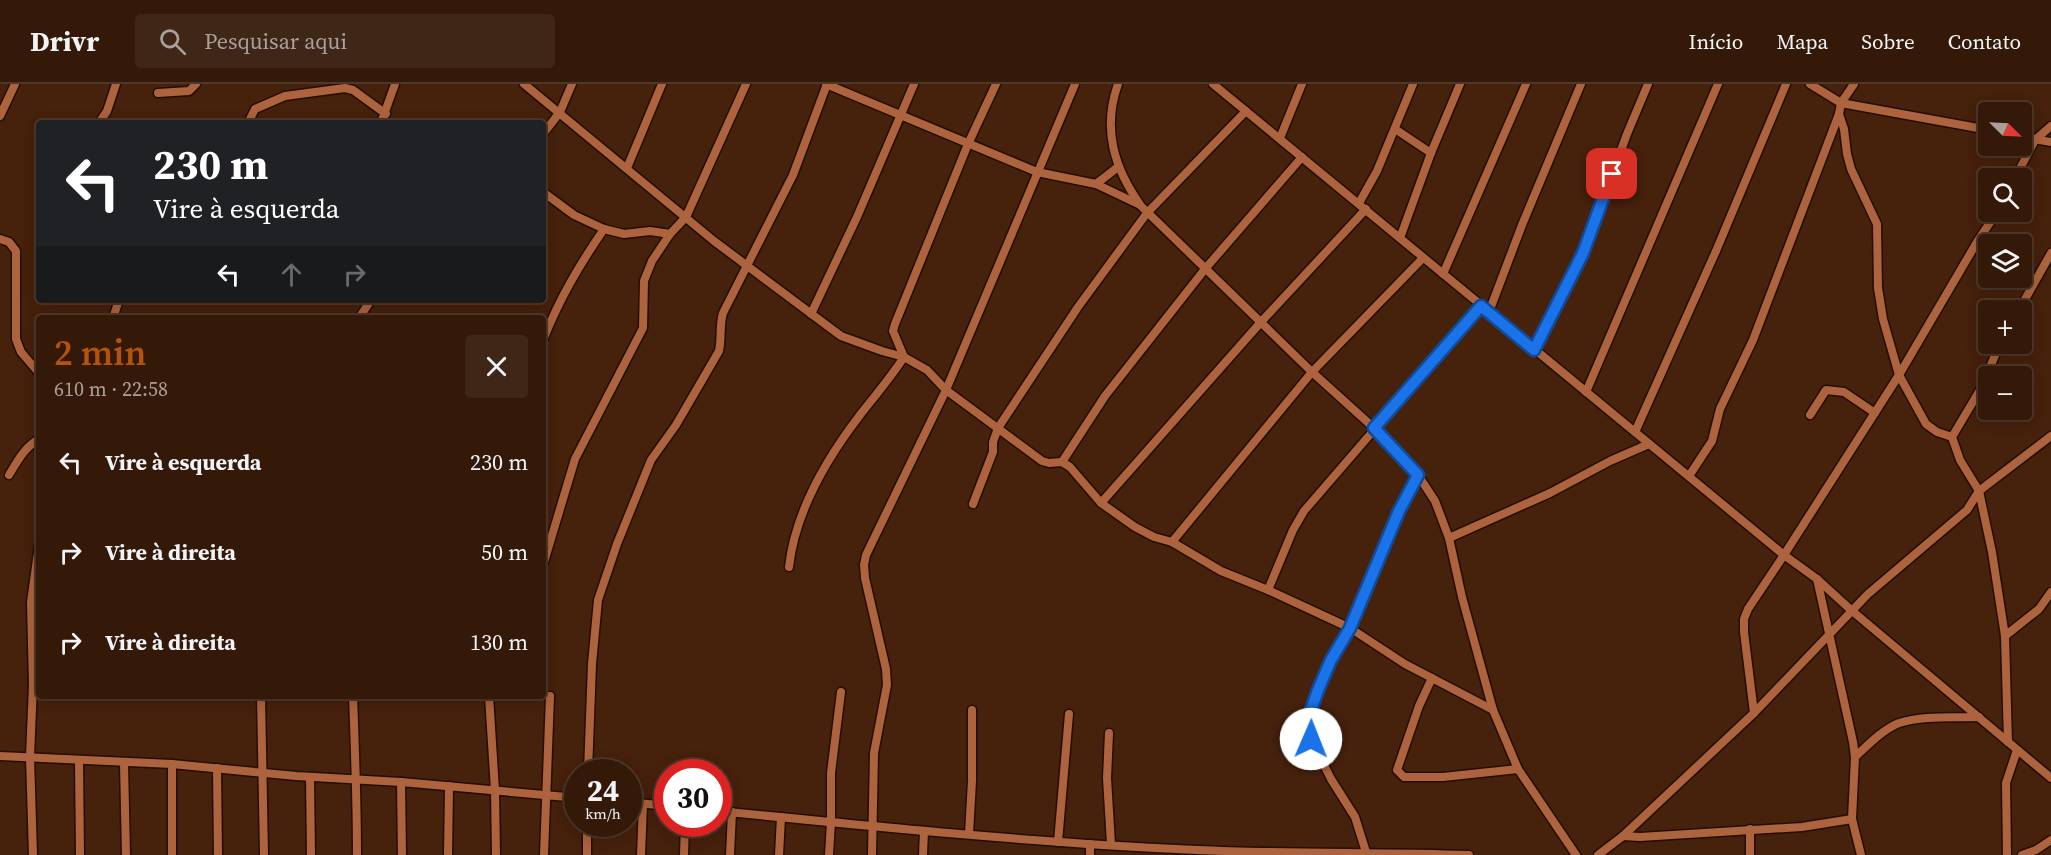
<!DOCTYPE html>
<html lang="pt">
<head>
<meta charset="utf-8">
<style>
	:root { --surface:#341909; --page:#3f2617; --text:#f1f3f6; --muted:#a9a09c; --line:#4e382a; --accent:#b45309 }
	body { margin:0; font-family:"Source Serif 4",serif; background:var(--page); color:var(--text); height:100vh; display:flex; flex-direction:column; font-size:22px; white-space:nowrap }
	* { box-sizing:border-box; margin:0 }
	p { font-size:20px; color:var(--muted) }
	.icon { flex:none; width:33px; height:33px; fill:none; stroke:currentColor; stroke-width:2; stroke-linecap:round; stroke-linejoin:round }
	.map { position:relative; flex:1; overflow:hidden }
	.drawer { position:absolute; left:36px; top:231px; width:510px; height:384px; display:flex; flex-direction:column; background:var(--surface); border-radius:6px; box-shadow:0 3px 15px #0003,0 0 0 2px var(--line) }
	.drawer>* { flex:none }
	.top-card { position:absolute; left:36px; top:36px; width:510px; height:183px; border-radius:6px; box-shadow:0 3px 15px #0003,0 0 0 2px var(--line); background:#202124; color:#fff; overflow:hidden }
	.needle { width:39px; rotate:114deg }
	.controls { position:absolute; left:1978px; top:18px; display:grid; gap:12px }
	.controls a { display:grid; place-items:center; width:54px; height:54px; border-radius:6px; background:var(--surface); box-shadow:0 3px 15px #0003,0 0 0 2px var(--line); font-size:30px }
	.speed { position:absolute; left:564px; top:675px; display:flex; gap:12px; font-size:30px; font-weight:700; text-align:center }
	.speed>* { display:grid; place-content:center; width:78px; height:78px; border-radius:50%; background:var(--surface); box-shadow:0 3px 15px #0003,0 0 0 2px var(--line); line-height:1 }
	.speed small { font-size:15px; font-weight:400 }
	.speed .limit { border:9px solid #d22; background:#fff; color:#111 }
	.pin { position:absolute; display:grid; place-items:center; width:51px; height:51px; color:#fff; margin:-26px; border-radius:12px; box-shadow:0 3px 9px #0006 }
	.me { position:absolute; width:66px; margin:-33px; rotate:1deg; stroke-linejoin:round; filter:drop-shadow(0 0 4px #0008) }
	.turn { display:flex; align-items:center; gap:21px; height:126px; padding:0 18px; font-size:27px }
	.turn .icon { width:78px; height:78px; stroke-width:2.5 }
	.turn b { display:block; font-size:42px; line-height:51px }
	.lanes { display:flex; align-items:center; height:57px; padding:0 18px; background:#0003; justify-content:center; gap:30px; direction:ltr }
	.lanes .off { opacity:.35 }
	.round { display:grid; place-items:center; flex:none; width:63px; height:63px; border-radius:6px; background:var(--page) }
	.head { display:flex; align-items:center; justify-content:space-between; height:102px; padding:0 18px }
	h1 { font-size:36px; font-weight:600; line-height:45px; color:var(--accent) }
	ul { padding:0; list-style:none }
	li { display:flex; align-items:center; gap:18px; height:90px; padding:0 18px }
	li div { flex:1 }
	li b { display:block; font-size:22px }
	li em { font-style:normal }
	header { display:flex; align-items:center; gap:36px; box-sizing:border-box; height:84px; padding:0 30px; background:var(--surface); border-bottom:2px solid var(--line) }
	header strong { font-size:28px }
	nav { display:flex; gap:33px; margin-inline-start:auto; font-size:21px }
	.search { width:420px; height:54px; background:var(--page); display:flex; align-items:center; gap:15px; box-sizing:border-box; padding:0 21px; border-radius:6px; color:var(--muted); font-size:22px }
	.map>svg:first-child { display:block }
</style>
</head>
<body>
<header>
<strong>Drivr</strong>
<div class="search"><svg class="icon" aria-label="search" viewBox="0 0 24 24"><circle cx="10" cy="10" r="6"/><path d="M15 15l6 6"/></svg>Pesquisar aqui</div>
<nav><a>Início</a><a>Mapa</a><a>Sobre</a><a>Contato</a></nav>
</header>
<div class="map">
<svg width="2051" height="771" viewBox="0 0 2051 771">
	<rect width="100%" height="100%" fill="#46210c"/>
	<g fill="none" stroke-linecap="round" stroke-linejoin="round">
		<defs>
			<g id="minor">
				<path d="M524 0 714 157 841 252 882 267 904 273 927 286 946 306 1042 377 1049 379 1062 378 1070 383 1101 419 1135 443 1154 453 1172 458 1221 487 1268 506 1350 544 1405 580 1493 626"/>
				<path d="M826 0 1037 88 1096 100 1138 120"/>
				<path d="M1118 0C1102 45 1114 84 1141 122L1312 288 1374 344 1418 391 1435 417 1449 454 1462 513 1493 626 1518 685 1576 771"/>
				<path d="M1213 0 1784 471 1817 495 1851 526 2051 694"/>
				<path d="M1810 0 1841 19 1989 46"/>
				<path d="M158 9 189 7 196 0"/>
				<path d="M1839 30 1844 45 1847 70 1851 85 1877 140 1878 204 1883 235 1899 291 1926 340 1937 348 1952 353"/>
				<path d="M0 32 15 0"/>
				<path d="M99 39 107 27 116 0"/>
				<path d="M248 39 255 25 285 12 345 4 353 6 386 30"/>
				<path d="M381 39 395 0"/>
				<path d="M1395 45 1431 69"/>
				<path d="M543 50 560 28 572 0"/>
				<path d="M2022 53 2051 58"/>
				<path d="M1280 54 1302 0"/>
				<path d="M627 84 662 0"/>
				<path d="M2015 94 2035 56 2051 42"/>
				<path d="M1096 100 1118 83"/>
				<path d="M543 108 574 131 604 145 624 150 650 147 670 150"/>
				<path d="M1359 119 1377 87 1413 0"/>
				<path d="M1400 154 1431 69 1460 0"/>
				<path d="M0 155 9 158 16 167V255L21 268 39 289"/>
				<path d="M1443 190 1526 0"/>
				<path d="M2019 226 2051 169"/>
				<path d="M1489 228 1522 141 1581 0"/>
				<path d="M811 230 857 133 914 0"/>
				<path d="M113 234 119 216"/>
				<path d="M359 234 371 216"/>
				<path d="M543 256C560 214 578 183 604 145"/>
				<path d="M2000 260 1980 306 1952 353 1960 376 1979 407 1992 468 2005 552 2008 658"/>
				<path d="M1534 265 1583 169 1627 50 1648 0"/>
				<path d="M1586 308 1718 0"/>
				<path d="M1810 331 1826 306 1844 308 1875 329"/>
				<path d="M1635 348 1716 167 1786 0"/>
				<path d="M1062 378 1105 312 1205 185 1302 73"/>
				<path d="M9 391C18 376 24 364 39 355"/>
				<path d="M1689 392 1712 357 1720 325 1753 256 1839 30 1841 19 1854 0"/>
				<path d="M1101 419 1261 238 1366 125"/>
				<path d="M973 420 993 368V358L998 344 1078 223 1147 129 1246 27"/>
				<path d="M1449 454 1550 409 1610 377 1649 360"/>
				<path d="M1172 458 1312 288 1423 174"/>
				<path d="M544 478 575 375 643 244 644 197 652 177 670 150 686 133 746 0"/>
				<path d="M789 483C795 429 827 374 860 331 875 312 891 293 904 273L893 247 895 240 968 60 996 0"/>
				<path d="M1817 495 1853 658 1855 673 1852 735 1861 771"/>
				<path d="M1268 506 1293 446 1304 427 1481 222"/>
				<path d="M2005 552 2039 525 2051 508"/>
				<path d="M1432 594 1419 622 1397 686 1404 693H1443L1518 685"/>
				<path d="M261 612 264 771"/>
				<path d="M353 612C355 665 357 718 357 771"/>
				<path d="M489 612 495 706 496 771"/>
				<path d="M1754 629 1744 548V535L1748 525 1784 471 1899 291 1977 158 1997 128"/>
				<path d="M1109 649 1107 694 1111 760"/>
				<path d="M0 672 172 680 296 692 401 698 578 714"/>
				<path d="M1855 673C1868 661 1882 646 1899 639 1923 631 1954 634 1979 633"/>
				<path d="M79 677 80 771"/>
				<path d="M124 679 126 771"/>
				<path d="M217 684 218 771"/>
				<path d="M588 688 592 580 598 516 617 460 651 376 676 341 719 267C722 253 719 242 723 229L793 91 827 0"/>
				<path d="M310 693 311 771"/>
				<path d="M401 698 402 771"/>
				<path d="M628 718 668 722"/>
				<path d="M718 727C878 743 1037 759 1197 766 1287 770 1378 768 1469 771"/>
				<path d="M587 740V771"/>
				<path d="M1750 745V771"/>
				<path d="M969 750 972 697V626"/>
				<path d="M1623 752 1640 753 1802 743 1852 735"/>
				<path d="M1058 758 1069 630"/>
				<path d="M1366 768 1355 733 1331 695 1311 655 1309 632 1331 576 1350 544 1399 427 1418 391"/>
				<path d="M33 771 30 673 33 601 31 518 39 461"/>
				<path d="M172 771V680"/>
				<path d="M448 771 449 702"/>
				<path d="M544 771 550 612"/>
				<path d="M641 771 643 720"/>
				<path d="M684 771 685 740"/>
				<path d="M730 771 732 728"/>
				<path d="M779 771 781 733"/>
				<path d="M829 771 831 738V689L841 608"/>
				<path d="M872 771 874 669 887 601 886 585 865 494 864 481 866 471 946 306 1075 0"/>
				<path d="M923 771 924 747"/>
				<path d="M1090 771V760"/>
				<path d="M1598 771 1623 752 1754 629 1868 510 1967 426 1979 407 2051 352"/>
				<path d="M2007 771 2006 699 2017 666"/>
				<path d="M2022 771 2036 766 2051 756"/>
			</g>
		</defs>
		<use href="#minor" stroke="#240e03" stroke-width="11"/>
		<use href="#minor" stroke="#ad633d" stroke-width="8"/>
	</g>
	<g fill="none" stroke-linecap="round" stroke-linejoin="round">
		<defs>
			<path id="route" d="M1311 655 1309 632 1318 606 1331 576 1350 544 1399 427 1418 391 1374 344 1481 222 1534 266 1583 169 1612 90"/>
		</defs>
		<use href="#route" stroke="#114b97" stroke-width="15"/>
		<use href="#route" stroke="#1a73e8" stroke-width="10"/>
	</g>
</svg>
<div class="controls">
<a><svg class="needle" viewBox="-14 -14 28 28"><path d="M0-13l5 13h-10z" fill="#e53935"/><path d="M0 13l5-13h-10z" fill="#a9a09c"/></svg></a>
<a><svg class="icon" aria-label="search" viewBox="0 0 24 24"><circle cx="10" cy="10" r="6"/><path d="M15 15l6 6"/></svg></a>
<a><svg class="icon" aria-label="layers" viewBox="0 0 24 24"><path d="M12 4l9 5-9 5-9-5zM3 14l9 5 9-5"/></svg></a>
<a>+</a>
<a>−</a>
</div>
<div class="speed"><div>24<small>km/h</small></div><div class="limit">30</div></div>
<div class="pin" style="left:1612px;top:90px;background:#d93025"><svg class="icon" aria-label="arrive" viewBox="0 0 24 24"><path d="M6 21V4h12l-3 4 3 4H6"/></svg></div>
<svg class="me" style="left:1311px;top:655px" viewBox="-20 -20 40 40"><circle r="19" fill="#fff"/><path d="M0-13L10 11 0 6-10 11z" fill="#1a73e8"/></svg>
<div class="top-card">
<div class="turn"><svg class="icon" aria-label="left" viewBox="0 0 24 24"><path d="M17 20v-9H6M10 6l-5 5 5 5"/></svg><div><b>230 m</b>Vire à esquerda</div></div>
<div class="lanes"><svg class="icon" aria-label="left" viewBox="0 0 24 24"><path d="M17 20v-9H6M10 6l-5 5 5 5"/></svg><svg class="icon off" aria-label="ahead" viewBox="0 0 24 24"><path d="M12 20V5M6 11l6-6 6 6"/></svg><svg class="icon off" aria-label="right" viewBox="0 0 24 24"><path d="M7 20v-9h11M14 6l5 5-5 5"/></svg></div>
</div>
<section class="drawer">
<div class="head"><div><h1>2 min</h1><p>610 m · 22:58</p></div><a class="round"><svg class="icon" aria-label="close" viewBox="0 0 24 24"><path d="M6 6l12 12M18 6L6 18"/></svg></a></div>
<ul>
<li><svg class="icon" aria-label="left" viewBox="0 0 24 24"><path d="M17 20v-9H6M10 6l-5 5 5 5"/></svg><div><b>Vire à esquerda</b></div><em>230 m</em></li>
<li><svg class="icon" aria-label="right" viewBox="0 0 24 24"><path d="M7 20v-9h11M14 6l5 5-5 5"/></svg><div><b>Vire à direita</b></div><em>50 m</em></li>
<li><svg class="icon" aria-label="right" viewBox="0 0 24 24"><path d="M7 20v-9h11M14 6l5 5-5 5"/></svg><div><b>Vire à direita</b></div><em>130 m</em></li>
</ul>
</section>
</div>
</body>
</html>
